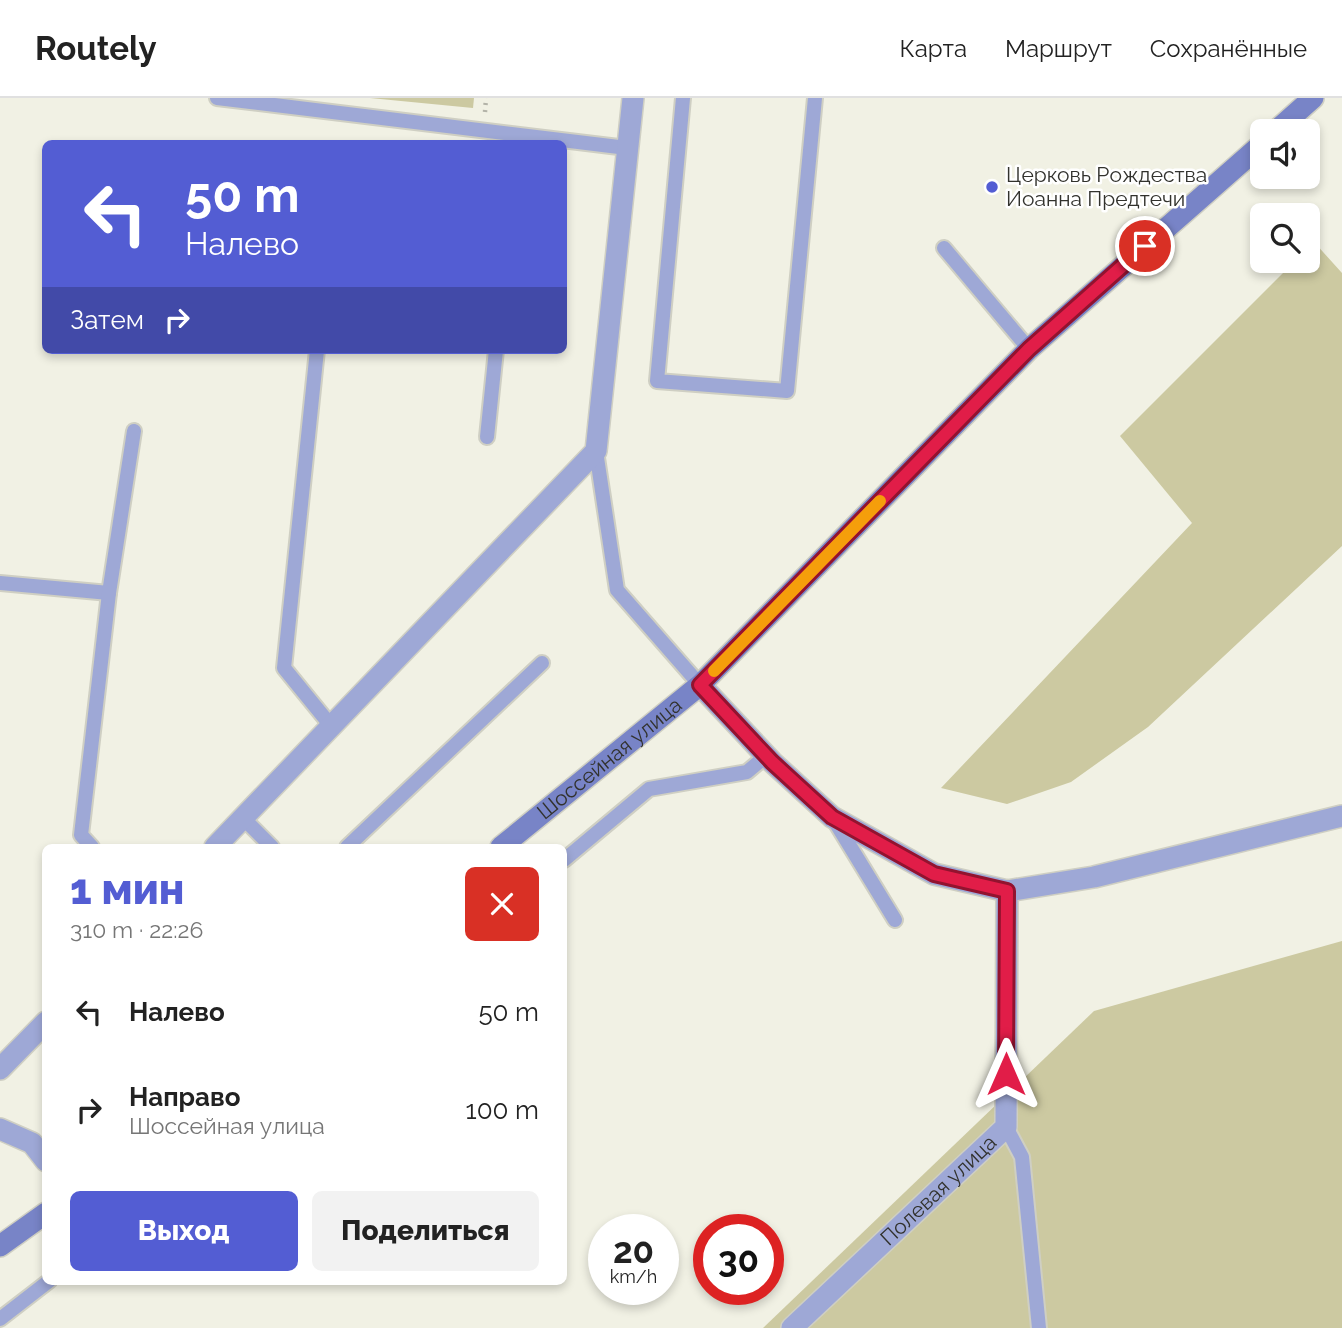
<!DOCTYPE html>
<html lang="ru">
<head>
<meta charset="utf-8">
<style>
	:root { --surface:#fff; --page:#f2f2f2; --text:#222; --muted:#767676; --line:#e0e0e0; --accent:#535dd3 }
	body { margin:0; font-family:Raleway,sans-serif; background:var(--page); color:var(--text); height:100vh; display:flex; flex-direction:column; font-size:26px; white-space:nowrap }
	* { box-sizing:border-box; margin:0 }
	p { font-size:23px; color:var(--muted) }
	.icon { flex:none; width:38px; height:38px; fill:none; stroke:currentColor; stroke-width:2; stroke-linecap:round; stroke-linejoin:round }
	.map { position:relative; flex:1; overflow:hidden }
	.panel { position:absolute; left:42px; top:746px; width:525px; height:441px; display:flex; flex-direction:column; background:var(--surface); border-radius:10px; box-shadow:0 4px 10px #0003 }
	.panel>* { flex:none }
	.hud { position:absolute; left:42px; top:42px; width:525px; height:214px; border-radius:10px; box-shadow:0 4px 10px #0003; background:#535dd3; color:#fff; overflow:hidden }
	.fabs { position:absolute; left:1250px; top:21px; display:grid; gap:14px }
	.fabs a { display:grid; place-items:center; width:70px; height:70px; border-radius:10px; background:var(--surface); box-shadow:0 4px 10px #0003; font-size:35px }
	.speed { position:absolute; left:588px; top:1116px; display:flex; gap:14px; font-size:35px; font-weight:700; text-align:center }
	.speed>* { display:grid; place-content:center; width:91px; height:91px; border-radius:50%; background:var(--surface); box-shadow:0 4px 10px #0003; line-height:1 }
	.speed small { font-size:18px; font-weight:400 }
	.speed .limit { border:10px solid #d22; background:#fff; color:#111 }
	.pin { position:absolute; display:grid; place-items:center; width:60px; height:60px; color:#fff; margin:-30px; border:4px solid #fff; border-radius:50%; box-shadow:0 2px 7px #0007 }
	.me { position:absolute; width:77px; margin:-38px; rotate:0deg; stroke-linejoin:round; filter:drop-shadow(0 0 5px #0008) }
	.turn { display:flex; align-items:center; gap:24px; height:147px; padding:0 28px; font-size:32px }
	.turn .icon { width:91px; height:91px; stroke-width:2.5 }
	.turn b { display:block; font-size:49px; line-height:60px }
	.then { display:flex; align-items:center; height:66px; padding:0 28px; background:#0003; gap:14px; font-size:26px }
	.round { display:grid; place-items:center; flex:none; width:74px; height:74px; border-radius:10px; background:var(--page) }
	.overview { display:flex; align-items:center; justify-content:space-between; height:119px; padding:0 28px }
	h1 { font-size:42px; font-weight:800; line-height:52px; color:var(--accent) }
	.action { display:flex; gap:14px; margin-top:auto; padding:14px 28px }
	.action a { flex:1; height:80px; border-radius:10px; background:var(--accent); color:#fff; font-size:28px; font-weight:800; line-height:80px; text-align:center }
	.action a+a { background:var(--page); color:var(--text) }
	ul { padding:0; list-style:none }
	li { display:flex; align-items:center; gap:21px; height:98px; padding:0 28px }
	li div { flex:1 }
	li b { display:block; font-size:26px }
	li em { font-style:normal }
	header { display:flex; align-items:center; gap:42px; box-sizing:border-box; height:98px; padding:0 35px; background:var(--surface); border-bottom:2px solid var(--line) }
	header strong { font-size:33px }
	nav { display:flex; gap:38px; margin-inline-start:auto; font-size:24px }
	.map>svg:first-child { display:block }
</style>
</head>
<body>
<header>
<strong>Routely</strong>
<nav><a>Карта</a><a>Маршрут</a><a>Сохранённые</a></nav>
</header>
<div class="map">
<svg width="1342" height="1230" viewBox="0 0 1342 1230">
	<rect width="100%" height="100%" fill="#f1f1e4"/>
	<g fill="#ccc9a1">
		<path d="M370 0H474L473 10Z"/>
		<path d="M1314 144 1342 175V448L1148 629 1071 684 1007 706 941 690 1192 425 1120 338 1295 163H1307V150Z"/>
		<path d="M1342 843V1230H763L1094 913Z"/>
	</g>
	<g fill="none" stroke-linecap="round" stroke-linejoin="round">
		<defs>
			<g id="lane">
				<path d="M217 0 627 50"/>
				<path d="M683 0 657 283 787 293 815 0"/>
				<path d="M944 150 1029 251"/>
				<path d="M317 252 284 570 332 629"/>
				<path d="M487 339 496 252"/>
				<path d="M596 353 617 492 700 587"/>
				<path d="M0 485 109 495"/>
				<path d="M243 720 272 749"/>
				<path d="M834 722 895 822"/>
				<path d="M92 749 81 737 109 495 134 333"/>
				<path d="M347 749 542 565"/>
				<path d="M564 762 649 691 747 674 766 658"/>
				<path d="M1006 1029 1022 1059 1039 1230"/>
				<path d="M0 1221 49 1183"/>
			</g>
			<g id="street">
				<path d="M700 587 772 664 832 719 934 776 1007 793 1094 779 1342 718"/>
				<path d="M215 749 596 353 633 0"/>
				<path d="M0 971 46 924"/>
				<path d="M0 1031 32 1045 46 1063"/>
				<path id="s1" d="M792 1230 1006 1029 1007 793"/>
			</g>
			<g id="secondary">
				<path d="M1276 33 1313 0"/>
				<path id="s2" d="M501 749 700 587 1029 251 1262 46"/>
				<path d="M0 1148 46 1115"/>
			</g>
		</defs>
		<use href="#lane" stroke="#cfcfc3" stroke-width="18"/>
		<use href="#street" stroke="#cfcfc3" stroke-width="24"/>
		<use href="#secondary" stroke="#cfcfc3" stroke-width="24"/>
		<path stroke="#b3b3a8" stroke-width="4.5" stroke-dasharray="2 5" stroke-linecap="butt" d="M485 14 486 0"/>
		<use href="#lane" stroke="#9ea8d6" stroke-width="14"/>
		<use href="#street" stroke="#9ea8d6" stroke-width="21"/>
		<use href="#secondary" stroke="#7884c7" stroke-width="21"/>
	</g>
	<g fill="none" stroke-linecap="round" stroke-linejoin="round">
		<defs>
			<path id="route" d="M1006 976 1007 793 934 776 832 719 772 664 700 587 1029 251 1145 148"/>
		</defs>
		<use href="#route" stroke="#92132f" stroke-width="18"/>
		<use href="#route" stroke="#e11d48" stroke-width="12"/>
		<path stroke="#f59e0b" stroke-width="12" d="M714 573 880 403"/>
	</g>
	<circle fill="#535dd3" stroke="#fff" stroke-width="2.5" cx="992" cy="89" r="7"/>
	<g text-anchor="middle" stroke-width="5" stroke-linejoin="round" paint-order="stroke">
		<g font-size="21" fill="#32322d" stroke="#fff" text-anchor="start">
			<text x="1006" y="84">Церковь Рождества<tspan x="1006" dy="24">Иоанна Предтечи</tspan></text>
		</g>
		<g font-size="21" fill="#32322d" stroke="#fff">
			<text dy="7" stroke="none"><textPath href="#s2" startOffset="140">Шоссейная улица</textPath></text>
			<text dy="7" stroke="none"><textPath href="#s1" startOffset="201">Полевая улица</textPath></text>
		</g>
	</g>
</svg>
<div class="fabs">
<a><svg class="icon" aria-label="sound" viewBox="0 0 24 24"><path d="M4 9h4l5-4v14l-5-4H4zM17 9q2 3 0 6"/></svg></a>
<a><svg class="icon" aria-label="search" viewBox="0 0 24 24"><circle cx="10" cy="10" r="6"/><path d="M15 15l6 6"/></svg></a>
</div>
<div class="speed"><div>20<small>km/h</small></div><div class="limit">30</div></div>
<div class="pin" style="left:1145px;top:148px;background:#d93025"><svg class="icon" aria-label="arrive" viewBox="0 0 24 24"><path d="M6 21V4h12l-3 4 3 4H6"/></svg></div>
<svg class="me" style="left:1006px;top:976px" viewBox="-20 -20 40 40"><path d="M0-17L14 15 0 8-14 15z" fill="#e11d48" stroke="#fff" stroke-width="4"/></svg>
<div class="hud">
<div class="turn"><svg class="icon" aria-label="left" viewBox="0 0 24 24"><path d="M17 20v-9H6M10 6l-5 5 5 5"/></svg><div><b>50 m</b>Налево</div></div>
<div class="then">Затем<svg class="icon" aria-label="right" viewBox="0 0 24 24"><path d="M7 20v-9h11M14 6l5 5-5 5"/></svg></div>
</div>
<section class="panel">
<div class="overview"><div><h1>1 мин</h1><p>310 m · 22:26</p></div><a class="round" style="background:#d93025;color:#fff"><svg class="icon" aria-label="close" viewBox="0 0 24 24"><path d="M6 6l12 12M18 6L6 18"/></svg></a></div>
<ul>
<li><svg class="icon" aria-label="left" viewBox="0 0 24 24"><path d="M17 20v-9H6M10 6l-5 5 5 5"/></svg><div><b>Налево</b></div><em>50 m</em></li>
<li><svg class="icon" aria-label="right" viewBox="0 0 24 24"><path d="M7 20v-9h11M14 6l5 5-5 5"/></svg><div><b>Направо</b><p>Шоссейная улица</p></div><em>100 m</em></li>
</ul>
<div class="action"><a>Выход</a><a>Поделиться</a></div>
</section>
</div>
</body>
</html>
